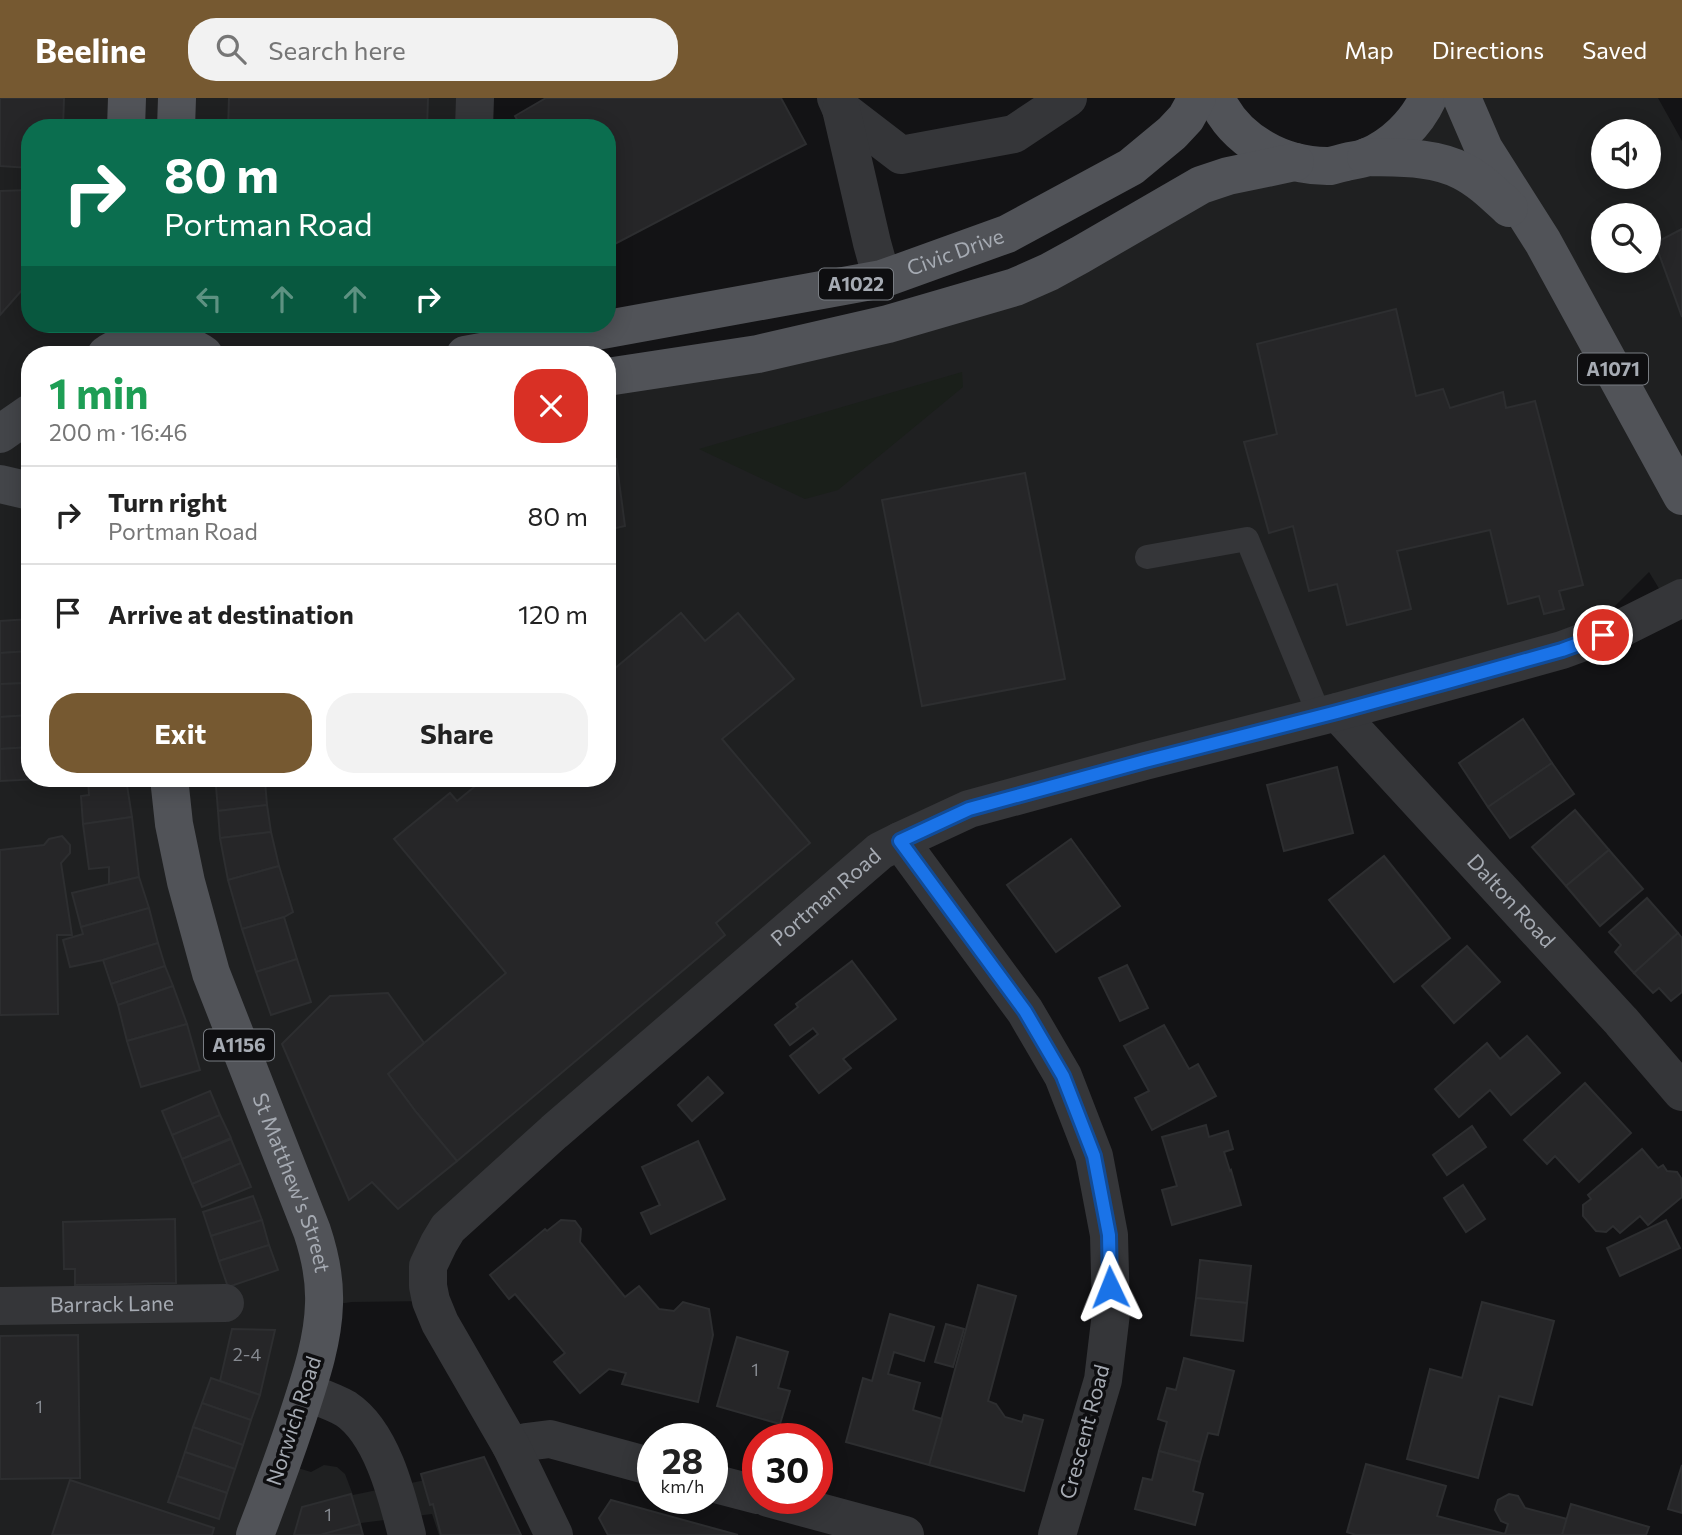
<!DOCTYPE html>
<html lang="en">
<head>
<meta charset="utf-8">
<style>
	:root { --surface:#fff; --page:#f2f2f2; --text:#222; --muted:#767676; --line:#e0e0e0; --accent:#765931 }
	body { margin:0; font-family:Commissioner,sans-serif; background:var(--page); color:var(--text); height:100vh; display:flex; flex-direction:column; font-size:26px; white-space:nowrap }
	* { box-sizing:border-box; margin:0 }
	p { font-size:23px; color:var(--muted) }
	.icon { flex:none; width:38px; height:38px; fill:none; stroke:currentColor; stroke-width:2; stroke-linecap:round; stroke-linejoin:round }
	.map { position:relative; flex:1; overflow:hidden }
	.drawer { position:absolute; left:21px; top:248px; width:595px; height:441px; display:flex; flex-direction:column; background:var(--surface); border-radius:28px; box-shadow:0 4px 18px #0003 }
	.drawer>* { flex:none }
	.guide { position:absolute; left:21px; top:21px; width:595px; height:214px; border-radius:28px; box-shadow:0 4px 18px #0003; background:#0b6e4f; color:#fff; overflow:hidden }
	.buttons { position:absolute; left:1591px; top:21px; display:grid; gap:14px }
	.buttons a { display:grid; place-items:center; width:70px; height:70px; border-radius:50%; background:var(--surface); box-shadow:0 4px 18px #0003; font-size:35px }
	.speed { position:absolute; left:637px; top:1325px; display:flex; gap:14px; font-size:35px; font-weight:700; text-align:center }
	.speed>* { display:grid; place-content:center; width:91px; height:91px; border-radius:50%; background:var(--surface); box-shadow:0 4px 18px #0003; line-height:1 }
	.speed small { font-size:18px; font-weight:400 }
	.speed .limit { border:10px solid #d22; background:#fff; color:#111 }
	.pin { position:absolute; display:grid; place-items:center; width:60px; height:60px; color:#fff; margin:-30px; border:4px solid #fff; border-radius:50%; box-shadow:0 2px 7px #0007 }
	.me { position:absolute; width:77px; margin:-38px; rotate:358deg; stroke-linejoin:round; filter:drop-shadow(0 0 5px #0008) }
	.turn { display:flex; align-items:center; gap:24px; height:147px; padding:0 28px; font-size:32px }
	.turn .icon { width:91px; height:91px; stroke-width:2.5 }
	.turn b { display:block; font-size:49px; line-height:60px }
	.lanes { display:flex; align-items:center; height:66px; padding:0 28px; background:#0003; justify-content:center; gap:35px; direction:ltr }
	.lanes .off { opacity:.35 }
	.round { display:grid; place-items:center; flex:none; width:74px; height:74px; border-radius:28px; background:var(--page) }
	.overview { display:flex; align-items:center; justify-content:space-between; height:119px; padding:0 28px }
	h1 { font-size:42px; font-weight:700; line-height:52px; color:#1e9e55 }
	.button { display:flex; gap:14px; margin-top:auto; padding:14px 28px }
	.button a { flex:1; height:80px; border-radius:28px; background:var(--accent); color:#fff; font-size:28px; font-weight:700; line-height:80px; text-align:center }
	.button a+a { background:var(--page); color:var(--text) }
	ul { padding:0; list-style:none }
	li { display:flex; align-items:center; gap:21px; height:98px; padding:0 28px; border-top:2px solid var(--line) }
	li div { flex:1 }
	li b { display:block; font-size:26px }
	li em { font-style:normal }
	header { display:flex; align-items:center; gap:42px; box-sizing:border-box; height:98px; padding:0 35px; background:var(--accent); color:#fff }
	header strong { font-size:33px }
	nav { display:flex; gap:38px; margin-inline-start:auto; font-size:24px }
	.search { width:490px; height:63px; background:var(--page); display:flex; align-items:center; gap:18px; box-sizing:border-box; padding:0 24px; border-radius:28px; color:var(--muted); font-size:26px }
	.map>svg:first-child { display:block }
</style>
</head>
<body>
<header>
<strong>Beeline</strong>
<div class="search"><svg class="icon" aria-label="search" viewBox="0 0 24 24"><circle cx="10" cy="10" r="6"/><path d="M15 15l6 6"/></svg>Search here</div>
<nav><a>Map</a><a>Directions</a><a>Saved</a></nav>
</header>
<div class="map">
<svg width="1682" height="1437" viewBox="0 0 1682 1437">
	<rect width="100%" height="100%" fill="#131315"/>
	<path fill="#1f2021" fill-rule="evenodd" d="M0 0H475L474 30H30V226H536L510 257H30V681H607V279L888 227 1201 87 1366 59 1425 0H1658L1682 43V500L1669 507 1649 474 1595 528 900 743 448 1130 431 1203 352 1204 324 1208 282 1365 311 1374 324 1367 337 1369 345 1376 353 1397 483 1370 513 1437H439L432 1416 361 1425 323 1435V1437H0ZM1603 33H1648V79H1603ZM1603 117H1648V163H1603Z"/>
	<path fill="#1a1f1a" d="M962 274 963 289 838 392 805 401 699 351Z"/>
	<g fill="#262628" stroke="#2d2e30" stroke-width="2">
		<path d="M0 0H64L63 30H30V70L0 68Z"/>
		<path d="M229 0H428L427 30H228Z"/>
		<path d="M546 0H781L806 46 607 150V30H522L515 18Z"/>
		<path d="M30 92V183L0 217V93Z"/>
		<path d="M1682 131V219L1655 145Z"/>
		<path d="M1396 211 1416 298 1443 291 1450 310 1503 294 1506 310 1535 303 1583 487 1559 493 1564 511 1544 516 1539 498 1508 506 1490 432 1397 453 1411 511 1347 527 1337 486 1309 493 1293 428 1269 435 1244 344 1277 336 1257 246Z"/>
		<path d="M616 361 625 428 607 432V363Z"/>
		<path d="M1025 375 1065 581 922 608 882 402Z"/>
		<path d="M681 515 705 543 738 515 794 581 722 641 810 745 716 825 725 837 457 1063 416 1014 388 976 506 875 394 741 450 695 457 703 484 681H607V577Z"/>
		<path d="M30 521V553L0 555V523Z"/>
		<path d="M30 553V585L0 586V555Z"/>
		<path d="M30 585V617L0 619V586Z"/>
		<path d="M30 617V649L0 651V619Z"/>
		<path d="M1523 621 1552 665 1488 709 1459 665Z"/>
		<path d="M30 649V681H39L0 683V651Z"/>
		<path d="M1552 665 1574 696 1510 740 1488 709Z"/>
		<path d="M1337 669 1353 735 1284 753 1267 687Z"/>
		<path d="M88 681H126L132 719 83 726 81 698 89 697Z"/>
		<path d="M265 683 267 707 218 713 216 688Z"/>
		<path d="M267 707 271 734 220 740 218 713Z"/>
		<path d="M1575 712 1609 752 1566 788 1532 749Z"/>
		<path d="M132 719 139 779 109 786V769L89 771 83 726Z"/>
		<path d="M271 734 279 768 228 782 220 740Z"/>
		<path d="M62 738 70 747V755L61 765 72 837H57L58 916 0 917V752L44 747 49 741Z"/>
		<path d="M1071 741 1120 808 1056 854 1007 787Z"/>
		<path d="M1609 752 1643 791 1600 828 1566 788Z"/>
		<path d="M1384 758 1450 840 1394 884 1329 802Z"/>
		<path d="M279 768 293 814 284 819 242 831 228 782Z"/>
		<path d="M139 779 149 810 81 829 72 795Z"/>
		<path d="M1647 800 1678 835 1634 875 1615 854 1621 847 1609 834Z"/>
		<path d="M149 810 158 845 103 862 70 869 63 842 83 836 81 829Z"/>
		<path d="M284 819 297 861 256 874 242 831Z"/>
		<path d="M1678 835 1682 840V894L1671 903 1659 890 1653 895 1634 875Z"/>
		<path d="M158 845 165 868 111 886 103 862Z"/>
		<path d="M1467 848 1500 884 1454 925 1422 888Z"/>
		<path d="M297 861 311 904 271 917 256 874Z"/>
		<path d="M852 863 896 921 843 961 851 970 819 995 790 958 818 936 813 930 790 947 775 927 798 909 796 906Z"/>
		<path d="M1127 867 1148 910 1120 923 1099 880Z"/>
		<path d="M165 868 173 888 118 907 111 886Z"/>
		<path d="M173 888 187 926 127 943 118 907Z"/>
		<path d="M388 895 424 945 388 976 416 1014 457 1063 398 1111 372 1084 349 1102 282 946 330 898Z"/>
		<path d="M187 926 200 972 141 989 127 943Z"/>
		<path d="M1164 927 1189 971 1198 966 1216 998 1152 1032 1135 1000 1149 993 1124 948Z"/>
		<path d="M1527 938 1560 975 1511 1017 1490 992 1459 1019 1435 991 1487 945 1500 961Z"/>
		<path d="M708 979 723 995 692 1023 678 1007Z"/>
		<path d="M1585 985 1631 1035 1579 1084 1555 1058 1547 1066 1524 1042Z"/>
		<path d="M210 993 220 1017 172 1037 162 1013Z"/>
		<path d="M220 1017 231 1040 182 1061 172 1037Z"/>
		<path d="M1206 1027 1209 1039 1228 1033 1233 1051 1224 1054 1230 1073 1231 1072 1241 1107 1172 1127 1162 1092 1177 1088 1162 1039Z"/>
		<path d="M1472 1028 1486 1049 1447 1077 1433 1057Z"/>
		<path d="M231 1041 241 1065 192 1086 182 1061Z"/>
		<path d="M698 1043 725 1101 651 1136 641 1115 660 1107 642 1069Z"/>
		<path d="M1642 1051 1658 1070 1663 1067 1667 1073 1677 1074 1681 1080 1682 1099 1648 1127 1640 1118 1620 1135 1613 1128 1606 1134 1596 1133 1583 1118V1107L1591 1101 1588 1097Z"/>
		<path d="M241 1065 251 1089 202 1109 192 1086Z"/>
		<path d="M1463 1087 1485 1121 1466 1134 1444 1100Z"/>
		<path d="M253 1098 262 1122 211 1138 203 1114Z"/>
		<path d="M175 1121 176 1185 75 1187V1171H64L63 1124Z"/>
		<path d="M262 1122 269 1147 219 1163 211 1138Z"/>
		<path d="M561 1122 575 1123 581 1131 580 1144 625 1199 639 1188 659 1211 674 1213 683 1204 709 1211 713 1237 698 1304 622 1286 626 1275 609 1271 580 1295 554 1264 565 1255 515 1196 509 1201 490 1177 545 1131 547 1133Z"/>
		<path d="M1666 1122 1680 1150 1620 1178 1607 1150Z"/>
		<path d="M269 1147 278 1172 228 1189 219 1163Z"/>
		<path d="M1200 1162 1251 1168 1247 1205 1196 1200Z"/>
		<path d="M978 1187 1016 1198 988 1303 996 1306 1005 1319 1022 1324 1024 1317 1043 1322 1024 1393 929 1367Z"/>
		<path d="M1196 1200 1247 1205 1243 1243 1191 1237Z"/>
		<path d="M1482 1204 1554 1223 1532 1307 1499 1298 1478 1380 1407 1361 1430 1271 1462 1280Z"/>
		<path d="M890 1216 934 1229 924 1263 894 1254 888 1276 920 1285 913 1312 942 1321 929 1367 846 1344 863 1280 872 1283Z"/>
		<path d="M946 1226 964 1231 953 1269 935 1264Z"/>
		<path d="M232 1231 275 1232 260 1297 220 1283Z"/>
		<path d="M78 1237 80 1380 0 1381V1238Z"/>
		<path d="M737 1239 788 1254 778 1290 790 1293 780 1326 717 1308Z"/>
		<path d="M1184 1260 1234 1273 1218 1337 1208 1335 1200 1364 1159 1353 1167 1324 1158 1321 1167 1290 1176 1292Z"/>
		<path d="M211 1280 260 1297 251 1322 202 1305Z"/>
		<path d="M202 1305 251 1322 243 1347 193 1329Z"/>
		<path d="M193 1329 243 1347 235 1371 185 1354Z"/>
		<path d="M1159 1353 1200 1364 1193 1393 1203 1396 1195 1427 1135 1411 1143 1380 1152 1382Z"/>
		<path d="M185 1354 235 1371 227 1395 177 1378Z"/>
		<path d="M484 1359 521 1437H441L433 1406 430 1407 421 1376Z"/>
		<path d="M1366 1366 1446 1388 1437 1418 1505 1436 1508 1426 1501 1423 1495 1412 1498 1402 1509 1396 1518 1398 1525 1410 1567 1421 1562 1437H1356L1347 1434Z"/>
		<path d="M1682 1367V1415L1668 1411Z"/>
		<path d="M177 1378 227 1395 219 1421 168 1404Z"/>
		<path d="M70 1382 214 1430 212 1437H52Z"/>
		<path d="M351 1396 360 1426 324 1437H294L302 1409Z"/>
		<path d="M611 1402 738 1437H608L599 1420Z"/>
		<path d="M1571 1406 1649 1429 1646 1437H1562Z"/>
		<path d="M360 1426 363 1437H324L323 1436Z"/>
	</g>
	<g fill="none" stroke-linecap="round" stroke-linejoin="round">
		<path stroke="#353639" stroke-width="24" d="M1147 459 1247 441 1320 619"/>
		<g stroke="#353639" stroke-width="38">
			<path d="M836 0 841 11 901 57 1014 36 1068 0"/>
			<path d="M841 11 872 145 882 181"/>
			<path d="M474 30 475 0"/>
			<path id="s1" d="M1337 614 1621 923 1682 994"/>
			<path d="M900 743 1025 913 1063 978 1094 1058 1109 1137 1111 1215 1103 1282 1057 1437"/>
			<path id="s2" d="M0 1208 225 1205"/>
			<path d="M306 1294C319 1299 334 1304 346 1311 382 1335 397 1398 407 1437"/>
			<path d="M511 1348 526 1344 550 1341 653 1369"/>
			<path d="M712 1385 758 1397"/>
			<path d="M768 1400 905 1437"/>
			<path id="s3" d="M554 1437 511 1348 440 1225 431 1203 428 1188V1168L439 1145 448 1130 554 1034 880 753 900 743 969 711 1145 663 1337 614 1562 552 1624 529 1682 500"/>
		</g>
		<g stroke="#434549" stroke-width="38">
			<path d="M0 336 30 315"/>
			<path d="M0 386 30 393"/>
		</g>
		<g stroke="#515358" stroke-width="38">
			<path d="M1216 0C1235 43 1283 69 1330 68 1335 67 1341 65 1346 64 1353 62 1360 62 1367 59 1393 48 1416 26 1428 0"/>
			<path d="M1462 0 1484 51 1543 144 1682 398"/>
			<path d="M126 30 127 0"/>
			<path d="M176 30 177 0"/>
			<path d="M1366 59C1398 60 1433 58 1462 73 1480 82 1495 97 1509 110"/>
			<path d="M106 257C131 238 179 238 204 257"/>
			<path id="s4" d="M465 257 882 181 1007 136 1131 69 1172 35 1186 20 1197 0"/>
			<path d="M607 279 758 256 888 226 1015 189 1049 174 1080 157 1201 87 1228 78 1295 64"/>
			<path id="s5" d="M171 681 170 689 174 726 186 784 211 875 312 1133C320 1157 325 1181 324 1206 323 1245 309 1284 297 1321 284 1360 270 1398 255 1437"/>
		</g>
	</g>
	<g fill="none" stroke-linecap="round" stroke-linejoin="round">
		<defs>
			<path id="route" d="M1110 1189 1109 1137 1094 1058 1063 978 1025 913 900 743 969 711 1145 663 1337 614 1451 583 1562 552 1603 537"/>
		</defs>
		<use href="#route" stroke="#114b97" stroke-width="18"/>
		<use href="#route" stroke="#1a73e8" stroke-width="12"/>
	</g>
	<g text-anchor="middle" stroke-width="7" stroke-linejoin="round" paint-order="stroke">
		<g font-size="18" fill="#858990">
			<text x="247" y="1263">2-4</text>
			<text x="755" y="1278">1</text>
			<text x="39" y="1315">1</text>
			<text x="328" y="1423">1</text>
		</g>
		<g fill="#0e0e10" stroke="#787c82" stroke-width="2">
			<rect x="819" y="170.5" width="74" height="31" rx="5"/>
			<rect x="1578" y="255.5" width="70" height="31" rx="5"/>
			<rect x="204" y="931.5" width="70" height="31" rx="5"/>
		</g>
		<g font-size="19" font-weight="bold" fill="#a6abb3">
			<text x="856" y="193">A1022</text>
			<text x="1613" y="278">A1071</text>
			<text x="239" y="954">A1156</text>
		</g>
		<g font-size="21" fill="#a6abb3" stroke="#0e0e10">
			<text dy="7" stroke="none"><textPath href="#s4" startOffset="502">Civic Drive</textPath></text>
			<text dy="7" stroke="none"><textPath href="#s3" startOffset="845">Portman Road</textPath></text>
			<text dy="7" stroke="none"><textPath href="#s1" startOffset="257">Dalton Road</textPath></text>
			<text dy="7" stroke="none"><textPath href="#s5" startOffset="424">St Matthew's Street</textPath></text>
			<text dy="7" stroke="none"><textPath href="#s2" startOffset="112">Barrack Lane</textPath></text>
			<text transform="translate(294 1323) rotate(-72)" y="7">Norwich Road</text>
			<text transform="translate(1085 1334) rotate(-75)" y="7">Crescent Road</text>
		</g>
	</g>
</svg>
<div class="buttons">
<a><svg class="icon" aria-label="sound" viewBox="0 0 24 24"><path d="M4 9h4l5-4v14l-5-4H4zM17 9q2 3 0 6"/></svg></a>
<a><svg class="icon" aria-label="search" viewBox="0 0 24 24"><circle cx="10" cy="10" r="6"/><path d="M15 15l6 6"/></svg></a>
</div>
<div class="speed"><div>28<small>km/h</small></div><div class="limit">30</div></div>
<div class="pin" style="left:1603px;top:537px;background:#d93025"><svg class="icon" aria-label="arrive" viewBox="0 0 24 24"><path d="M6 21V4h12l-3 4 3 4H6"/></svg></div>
<svg class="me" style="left:1110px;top:1189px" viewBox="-20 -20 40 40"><path d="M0-17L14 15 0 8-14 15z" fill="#1a73e8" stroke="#fff" stroke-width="4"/></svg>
<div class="guide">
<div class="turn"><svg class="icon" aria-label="right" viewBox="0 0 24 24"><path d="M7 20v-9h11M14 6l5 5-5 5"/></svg><div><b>80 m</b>Portman Road</div></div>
<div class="lanes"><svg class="icon off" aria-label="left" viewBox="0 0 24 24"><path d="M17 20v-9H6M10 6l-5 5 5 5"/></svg><svg class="icon off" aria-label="ahead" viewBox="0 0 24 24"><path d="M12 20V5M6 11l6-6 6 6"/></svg><svg class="icon off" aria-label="ahead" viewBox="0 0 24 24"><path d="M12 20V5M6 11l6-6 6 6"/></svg><svg class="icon" aria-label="right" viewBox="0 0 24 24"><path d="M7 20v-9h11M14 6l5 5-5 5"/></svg></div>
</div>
<section class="drawer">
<div class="overview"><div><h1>1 min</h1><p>200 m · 16:46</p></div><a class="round" style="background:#d93025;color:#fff"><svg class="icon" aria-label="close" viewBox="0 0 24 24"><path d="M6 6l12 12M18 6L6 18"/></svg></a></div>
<ul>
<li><svg class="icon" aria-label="right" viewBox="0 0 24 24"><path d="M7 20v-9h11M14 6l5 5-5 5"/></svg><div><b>Turn right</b><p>Portman Road</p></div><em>80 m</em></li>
<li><svg class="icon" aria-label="arrive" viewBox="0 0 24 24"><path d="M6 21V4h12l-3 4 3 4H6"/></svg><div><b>Arrive at destination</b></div><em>120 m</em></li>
</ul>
<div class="button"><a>Exit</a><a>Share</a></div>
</section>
</div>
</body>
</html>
